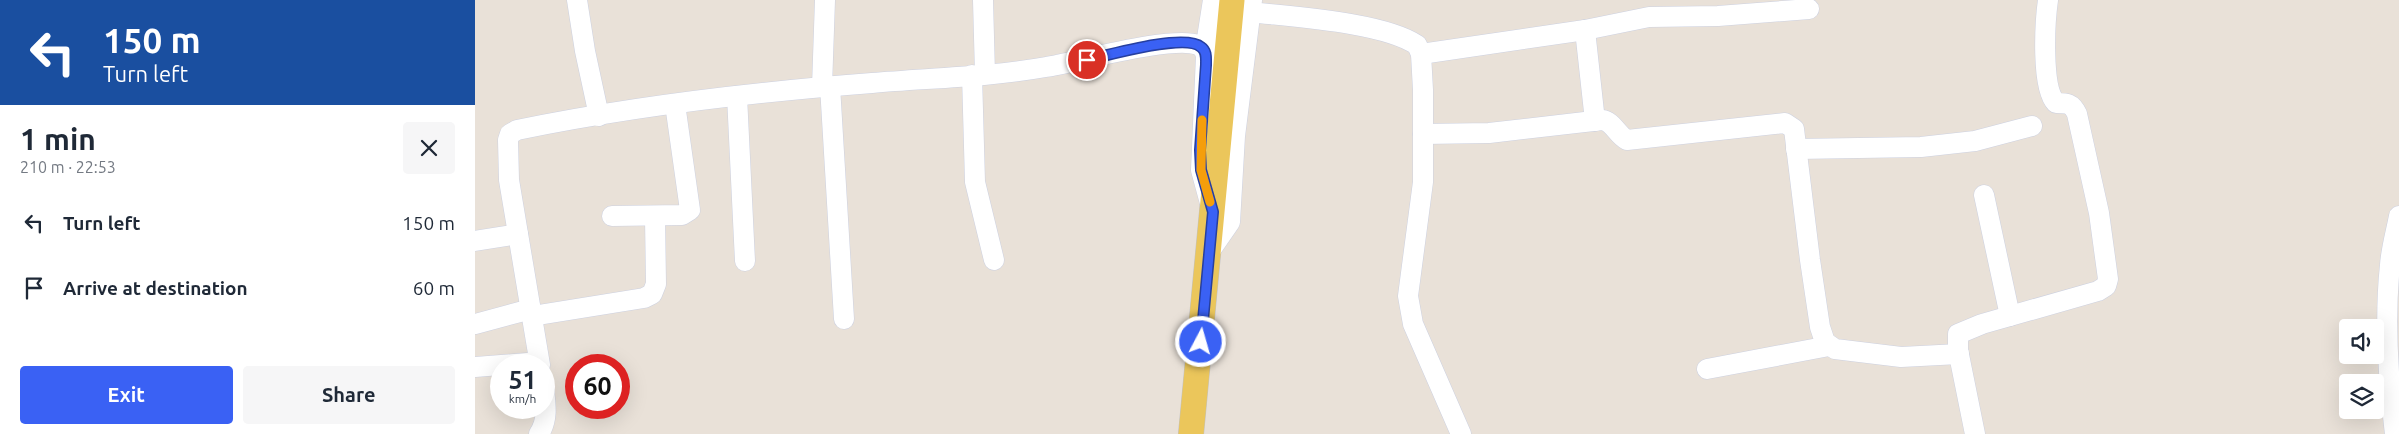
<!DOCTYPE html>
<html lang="en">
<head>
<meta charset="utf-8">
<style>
	:root { --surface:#fff; --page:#f6f6f7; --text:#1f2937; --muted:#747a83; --accent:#3a61f4 }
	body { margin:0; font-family:Ubuntu,sans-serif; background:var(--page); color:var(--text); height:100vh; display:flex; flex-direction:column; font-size:19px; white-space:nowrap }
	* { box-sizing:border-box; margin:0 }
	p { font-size:16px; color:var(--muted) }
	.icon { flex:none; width:28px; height:28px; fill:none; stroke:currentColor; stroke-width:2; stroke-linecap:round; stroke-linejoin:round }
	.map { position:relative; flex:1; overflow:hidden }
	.details { display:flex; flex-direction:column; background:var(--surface); width:475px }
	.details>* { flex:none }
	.hud { background:#1a4fa0; color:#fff; overflow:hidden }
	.fabs { position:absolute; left:1864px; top:319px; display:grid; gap:10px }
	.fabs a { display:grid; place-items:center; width:45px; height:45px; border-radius:5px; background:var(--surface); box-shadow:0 5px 20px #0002; font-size:25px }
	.speed { position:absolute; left:15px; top:354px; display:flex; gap:10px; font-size:25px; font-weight:700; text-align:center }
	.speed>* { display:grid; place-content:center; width:65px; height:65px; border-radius:50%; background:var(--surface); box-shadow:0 5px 20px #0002; line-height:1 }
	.speed small { font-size:12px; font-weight:400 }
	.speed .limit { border:8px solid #d22; background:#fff; color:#111 }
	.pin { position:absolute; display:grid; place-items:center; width:42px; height:42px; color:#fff; margin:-21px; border:2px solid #fff; border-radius:50%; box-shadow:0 1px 5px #0007 }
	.me { position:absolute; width:55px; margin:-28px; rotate:6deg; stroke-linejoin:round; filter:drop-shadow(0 0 4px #0008) }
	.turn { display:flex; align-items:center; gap:18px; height:105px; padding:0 20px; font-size:22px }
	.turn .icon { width:65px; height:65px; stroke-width:2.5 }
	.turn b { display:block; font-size:35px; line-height:42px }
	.round { display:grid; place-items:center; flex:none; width:52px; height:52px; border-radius:5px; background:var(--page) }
	.headline { display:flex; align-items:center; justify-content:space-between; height:85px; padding:0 20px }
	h1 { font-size:30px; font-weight:700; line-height:38px }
	.primary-button { display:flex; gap:10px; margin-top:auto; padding:10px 20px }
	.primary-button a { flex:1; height:58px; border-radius:5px; background:var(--accent); color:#fff; font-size:20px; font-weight:700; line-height:58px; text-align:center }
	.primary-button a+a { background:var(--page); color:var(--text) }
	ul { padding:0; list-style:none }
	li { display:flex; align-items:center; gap:15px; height:65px; padding:0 20px }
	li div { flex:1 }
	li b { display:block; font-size:19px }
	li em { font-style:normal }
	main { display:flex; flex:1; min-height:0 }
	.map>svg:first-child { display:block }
</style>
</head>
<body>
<main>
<section class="details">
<div class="hud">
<div class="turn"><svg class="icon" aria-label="left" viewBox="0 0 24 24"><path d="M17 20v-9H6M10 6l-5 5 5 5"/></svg><div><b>150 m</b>Turn left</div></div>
</div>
<div class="headline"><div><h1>1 min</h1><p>210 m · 22:53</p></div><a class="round"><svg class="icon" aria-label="close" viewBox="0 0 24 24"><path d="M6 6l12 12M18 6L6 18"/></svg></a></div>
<ul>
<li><svg class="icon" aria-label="left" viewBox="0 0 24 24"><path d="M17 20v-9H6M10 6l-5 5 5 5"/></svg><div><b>Turn left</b></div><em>150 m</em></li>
<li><svg class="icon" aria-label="arrive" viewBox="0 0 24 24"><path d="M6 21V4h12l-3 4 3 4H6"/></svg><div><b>Arrive at destination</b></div><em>60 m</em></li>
</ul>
<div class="primary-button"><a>Exit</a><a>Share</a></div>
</section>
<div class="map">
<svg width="1924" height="434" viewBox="0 0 1924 434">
	<rect width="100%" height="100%" fill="#e9e1d8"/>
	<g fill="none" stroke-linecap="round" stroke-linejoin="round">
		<defs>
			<g id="minor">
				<path d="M102 0 110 51 124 116"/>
				<path d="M508 0 510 74"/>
				<path d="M775 12C818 17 908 22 942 45L946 54 948 90V182L933 296 938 324 986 434"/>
				<path d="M1110 30 1120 121"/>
				<path d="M730 51 738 0"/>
				<path d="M946 54 1110 30 1174 17 1243 16 1334 9"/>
				<path d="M497 75 500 182 519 260"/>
				<path d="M355 86 369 319"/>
				<path d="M347 87 350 0"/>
				<path d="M262 96 270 261"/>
				<path d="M948 134 1014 133 1127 120C1138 121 1142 135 1152 140L1310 123 1319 129 1335 260 1345 327 1350 342 1360 349 1426 357 1484 354"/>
				<path d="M1321 149 1446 147 1500 141 1557 126"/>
				<path d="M1509 195 1535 316"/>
				<path d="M137 216 207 215 215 210 200 104"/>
				<path d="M0 241 43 234"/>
				<path d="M735 251 755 222 760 136 777 0"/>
				<path d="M57 316 169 298 177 294 181 284 180 217"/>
				<path d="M0 324 56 309"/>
				<path d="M65 365 34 180 33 140 35 134 42 130C158 106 279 92 397 83 455 78 514 77 571 67 602 62 698 35 723 45 728 47 730 51 731 56L726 170 735 203"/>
				<path d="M0 367 64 362"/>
				<path d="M1232 369 1354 346"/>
				<path d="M64 434C73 420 71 406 69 390"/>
				<path d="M1500 434 1483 350V334L1507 324 1623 291 1631 286 1633 279 1624 213 1602 114C1597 103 1592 103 1581 103 1566 88 1570 21 1573 0"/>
				<path d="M1920 434C1913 378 1909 321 1915 265 1916 249 1921 232 1924 216"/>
			</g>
			<path id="major" d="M716 434 757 0"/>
		</defs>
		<use href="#minor" stroke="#cdd1e0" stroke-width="21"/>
		<use href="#major" stroke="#c2c2c2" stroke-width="26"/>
		<use href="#minor" stroke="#fff" stroke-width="20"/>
		<use href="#major" stroke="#ebc65b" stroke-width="25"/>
	</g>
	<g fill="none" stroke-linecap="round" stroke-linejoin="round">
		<defs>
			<path id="route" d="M612 60C634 55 710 33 726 47 732 51 731 58 731 65L725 150 726 170 738 212 726 342"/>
		</defs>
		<use href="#route" stroke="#263f9f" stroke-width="12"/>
		<use href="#route" stroke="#3a61f4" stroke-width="9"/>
		<path stroke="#f59e0b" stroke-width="9" d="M727 120 726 170 735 202"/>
	</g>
</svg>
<div class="fabs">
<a><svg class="icon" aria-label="sound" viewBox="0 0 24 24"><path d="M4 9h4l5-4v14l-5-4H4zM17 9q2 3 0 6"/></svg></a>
<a><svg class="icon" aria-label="layers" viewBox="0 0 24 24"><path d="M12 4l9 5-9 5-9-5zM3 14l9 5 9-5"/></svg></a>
</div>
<div class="speed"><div>51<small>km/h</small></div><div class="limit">60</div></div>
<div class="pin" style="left:612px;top:60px;background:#d93025"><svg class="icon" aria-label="arrive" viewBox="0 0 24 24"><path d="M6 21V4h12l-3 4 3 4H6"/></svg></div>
<svg class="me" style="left:726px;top:342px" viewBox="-20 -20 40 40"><circle r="17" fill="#3a61f4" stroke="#fff" stroke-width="3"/><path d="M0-11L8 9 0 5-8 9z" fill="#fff"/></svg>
</div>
</main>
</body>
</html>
